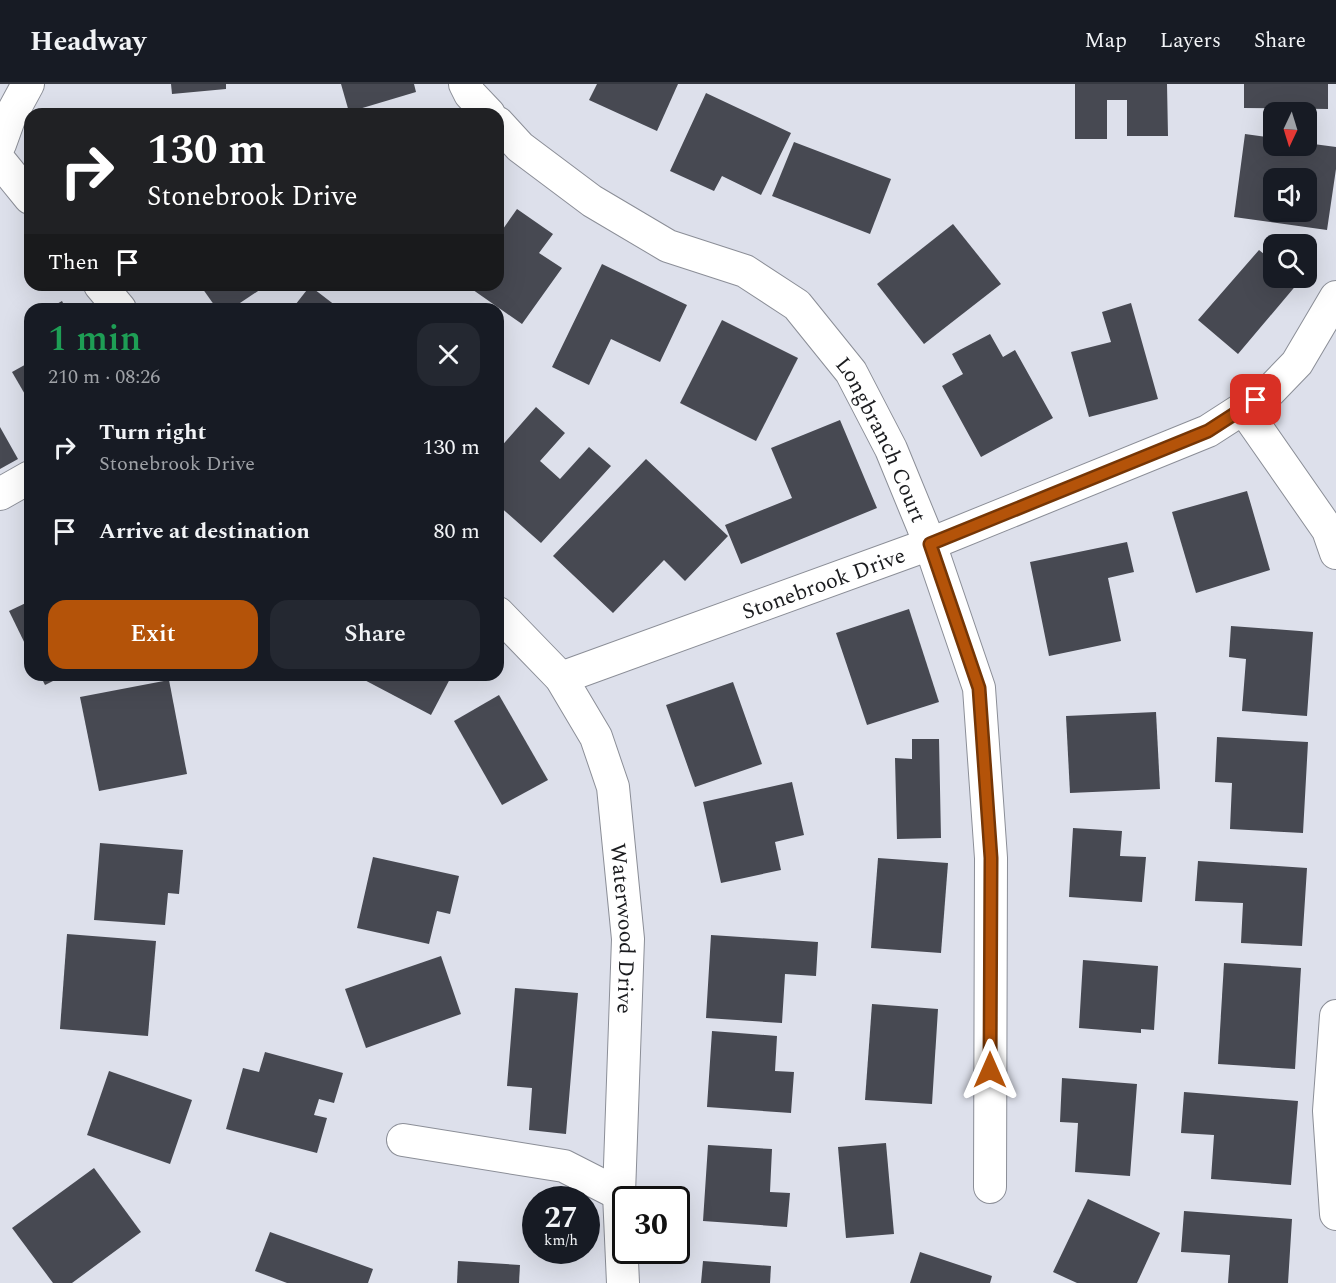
<!DOCTYPE html>
<html lang="en">
<head>
<meta charset="utf-8">
<style>
	:root { --surface:#171b24; --page:#242831; --text:#f1f3f6; --muted:#9ea1a6; --line:#363941; --accent:#b45309 }
	body { margin:0; font-family:Spectral,serif; background:var(--page); color:var(--text); height:100vh; display:flex; flex-direction:column; font-size:22px; white-space:nowrap }
	* { box-sizing:border-box; margin:0 }
	p { font-size:20px; color:var(--muted) }
	.icon { flex:none; width:33px; height:33px; fill:none; stroke:currentColor; stroke-width:2; stroke-linecap:round; stroke-linejoin:round }
	.map { position:relative; flex:1; overflow:hidden }
	.side { position:absolute; left:24px; top:219px; width:480px; height:378px; display:flex; flex-direction:column; background:var(--surface); border-radius:18px; box-shadow:0 6px 24px #0002 }
	.side>* { flex:none }
	.top-card { position:absolute; left:24px; top:24px; width:480px; height:183px; border-radius:18px; box-shadow:0 6px 24px #0002; background:#202124; color:#fff; overflow:hidden }
	.needle { width:39px; rotate:184deg }
	.tools { position:absolute; left:1263px; top:18px; display:grid; gap:12px }
	.tools a { display:grid; place-items:center; width:54px; height:54px; border-radius:12px; background:var(--surface); box-shadow:0 6px 24px #0002; font-size:30px }
	.speed { position:absolute; left:522px; top:1102px; display:flex; gap:12px; font-size:30px; font-weight:700; text-align:center }
	.speed>* { display:grid; place-content:center; width:78px; height:78px; border-radius:50%; background:var(--surface); box-shadow:0 6px 24px #0002; line-height:1 }
	.speed small { font-size:15px; font-weight:400 }
	.speed .limit { border:3px solid #111; border-radius:9px; background:#fff; color:#111 }
	.pin { position:absolute; display:grid; place-items:center; width:51px; height:51px; color:#fff; margin:-26px; border-radius:12px; box-shadow:0 3px 9px #0006 }
	.me { position:absolute; width:66px; margin:-33px; rotate:0deg; stroke-linejoin:round; filter:drop-shadow(0 0 4px #0008) }
	.turn { display:flex; align-items:center; gap:21px; height:126px; padding:0 24px; font-size:27px }
	.turn .icon { width:78px; height:78px; stroke-width:2.5 }
	.turn b { display:block; font-size:42px; line-height:51px }
	.then { display:flex; align-items:center; height:57px; padding:0 24px; background:#0003; gap:12px; font-size:22px }
	.round { display:grid; place-items:center; flex:none; width:63px; height:63px; border-radius:18px; background:var(--page) }
	.head { display:flex; align-items:center; justify-content:space-between; height:102px; padding:0 24px }
	h1 { font-size:36px; font-weight:600; line-height:45px; color:#1e9e55 }
	.cta { display:flex; gap:12px; margin-top:auto; padding:12px 24px }
	.cta a { flex:1; height:69px; border-radius:18px; background:var(--accent); color:#fff; font-size:24px; font-weight:600; line-height:69px; text-align:center }
	.cta a+a { background:var(--page); color:var(--text) }
	ul { padding:0; list-style:none }
	li { display:flex; align-items:center; gap:18px; height:84px; padding:0 24px }
	li div { flex:1 }
	li b { display:block; font-size:22px }
	li em { font-style:normal }
	header { display:flex; align-items:center; gap:36px; box-sizing:border-box; height:84px; padding:0 30px; background:var(--surface); border-bottom:2px solid var(--line) }
	header strong { font-size:28px }
	nav { display:flex; gap:33px; margin-inline-start:auto; font-size:21px }
	.map>svg:first-child { display:block }
</style>
</head>
<body>
<header>
<strong>Headway</strong>
<nav><a>Map</a><a>Layers</a><a>Share</a></nav>
</header>
<div class="map">
<svg width="1336" height="1199" viewBox="0 0 1336 1199">
	<rect width="100%" height="100%" fill="#dde0eb"/>
	<g fill="#474952" fill-rule="evenodd">
		<path d="M171 0H226V5L172 10Z"/>
		<path d="M341 0H414L416 8 349 28Z"/>
		<path d="M597 0H678L657 47 589 16Z"/>
		<path d="M1075 0H1167L1168 52H1127V16H1107V55H1075Z"/>
		<path d="M1244 0H1328V25L1244 24Z"/>
		<path d="M706 9 791 49 761 111 722 92 714 107 670 87Z"/>
		<path d="M1245 50 1274 54V62H1306V59L1336 63V85L1327 146 1234 133ZM1274 94H1306V128H1274Z"/>
		<path d="M794 58 891 95 870 150 772 112Z"/>
		<path d="M517 125 553 150 539 169 562 184 522 240 466 201H498V152Z"/>
		<path d="M953 140 1001 200 924 260 877 200Z"/>
		<path d="M1259 166 1274 178V194H1292L1298 199 1238 270 1198 236Z"/>
		<path d="M602 180 687 221 660 278 611 255 589 301 552 283Z"/>
		<path d="M200 201H267L231 225H217Z"/>
		<path d="M310 202 340 225H292Z"/>
		<path d="M62 217 66 225H48Z"/>
		<path d="M1131 219 1158 315 1089 333 1071 268 1111 258 1102 228Z"/>
		<path d="M722 236 798 274 756 357 680 319Z"/>
		<path d="M990 250 1003 273 1015 266 1053 334 981 373 942 302 963 290 952 270Z"/>
		<path d="M30 278V319L12 288Z"/>
		<path d="M536 323 565 349 540 377 560 395 589 363 611 382 541 459 498 421V366Z"/>
		<path d="M840 336 877 424 741 480 725 441 792 414 771 364Z"/>
		<path d="M0 343 18 375 0 385Z"/>
		<path d="M646 375 728 452 685 497 664 476 613 529 553 472Z"/>
		<path d="M1247 407 1270 486 1196 509 1172 428Z"/>
		<path d="M1127 458 1134 488 1108 494 1121 557 1049 572 1030 478Z"/>
		<path d="M30 517V570L9 527Z"/>
		<path d="M909 525 939 618 867 641 836 549Z"/>
		<path d="M1231 542 1313 548 1307 632 1242 627 1246 575 1229 573Z"/>
		<path d="M40 591H65L45 601Z"/>
		<path d="M355 591H452L431 631Z"/>
		<path d="M169 596 187 690 99 707 80 613Z"/>
		<path d="M733 598 762 680 695 703 666 621Z"/>
		<path d="M499 611 548 696 502 721 454 637Z"/>
		<path d="M1156 628 1160 705 1070 709 1066 632Z"/>
		<path d="M1217 653 1308 658 1303 749 1230 745 1232 699 1215 698Z"/>
		<path d="M912 655H939L941 754 897 755 895 674 912 675Z"/>
		<path d="M792 698 804 751 775 758 781 786 721 799 703 718Z"/>
		<path d="M1073 744 1122 747 1120 772 1146 773 1142 818 1069 813Z"/>
		<path d="M100 759 183 766 179 810 168 809 165 841 94 836Z"/>
		<path d="M373 773 459 792 450 830 437 827 429 860 357 844Z"/>
		<path d="M878 774 948 779 941 869 871 864Z"/>
		<path d="M1198 777 1307 784 1302 862 1241 859 1243 819 1195 817Z"/>
		<path d="M67 850 156 857 148 952 60 945Z"/>
		<path d="M711 851 818 858 816 892 785 890 782 939 706 934Z"/>
		<path d="M441 872 461 930 366 964 345 905Z"/>
		<path d="M1083 876 1158 882 1154 946 1141 945V949L1079 944Z"/>
		<path d="M1224 879 1301 884 1295 985 1218 980Z"/>
		<path d="M515 904 578 909 566 1050 529 1046 532 1004 507 1002Z"/>
		<path d="M872 920 938 925 932 1020 865 1016Z"/>
		<path d="M712 947 777 952 775 987 794 988 791 1029 707 1023Z"/>
		<path d="M265 968 343 989 334 1019 319 1015 314 1031 327 1034 317 1069 226 1045 243 984 259 988Z"/>
		<path d="M109 987 192 1016 170 1080 87 1051Z"/>
		<path d="M1062 994 1137 1000 1130 1092 1075 1088 1078 1039 1060 1038Z"/>
		<path d="M1184 1008 1298 1017 1291 1101 1211 1095 1214 1051 1181 1049Z"/>
		<path d="M886 1059 894 1150 846 1154 838 1063Z"/>
		<path d="M708 1061 772 1065 770 1108 790 1109 787 1143 703 1137Z"/>
		<path d="M94 1084 141 1148 72 1199H53L12 1144Z"/>
		<path d="M1088 1115 1160 1149 1137 1199H1077L1053 1188Z"/>
		<path d="M1184 1127 1292 1135 1288 1199H1228L1230 1171 1181 1168Z"/>
		<path d="M270 1148 373 1185 368 1199H287L255 1187Z"/>
		<path d="M920 1168 992 1192 990 1199H910Z"/>
		<path d="M458 1177 520 1181 519 1199H457Z"/>
		<path d="M703 1177 771 1182 770 1199H701Z"/>
	</g>
	<g fill="none" stroke-linecap="round" stroke-linejoin="round">
		<defs>
			<g id="street">
				<path d="M465 0 470 10 489 30"/>
				<path id="s1" d="M498 39 520 63 592 117 668 162 745 187 797 221 851 288 891 365 930 460 979 604 991 774 990 1103"/>
				<path d="M0 60 9 35 28 0"/>
				<path d="M0 77 30 114"/>
				<path d="M100 201 120 225"/>
				<path d="M1243 324 1328 446 1336 469"/>
				<path d="M0 410 30 393"/>
				<path id="s2" d="M498 529 561 594 596 653 613 703 628 855 619 1110 623 1199"/>
				<path id="s3" d="M561 594 930 460 1208 347 1270 307 1297 279 1336 213"/>
				<path d="M1336 932 1329 1027 1336 1130"/>
				<path d="M403 1056 564 1082 619 1110"/>
			</g>
		</defs>
		<use href="#street" stroke="#8b8e97" stroke-width="34"/>
		<use href="#street" stroke="#fff" stroke-width="32"/>
	</g>
	<g fill="none" stroke-linecap="round" stroke-linejoin="round">
		<defs>
			<path id="route" d="M990 986 991 774 979 604 930 460 1208 347 1256 316"/>
		</defs>
		<use href="#route" stroke="#753606" stroke-width="15"/>
		<use href="#route" stroke="#b45309" stroke-width="10"/>
	</g>
	<g text-anchor="middle" stroke-width="6" stroke-linejoin="round" paint-order="stroke">
		<g font-size="22" fill="#1b1c1f" stroke="#dde0eb">
			<text dy="8" stroke="none"><textPath href="#s1" startOffset="514">Longbranch Court</textPath></text>
			<text dy="8" stroke="none"><textPath href="#s3" startOffset="279">Stonebrook Drive</textPath></text>
			<text dy="8" stroke="none"><textPath href="#s2" startOffset="354">Waterwood Drive</textPath></text>
		</g>
	</g>
</svg>
<div class="tools">
<a><svg class="needle" viewBox="-14 -14 28 28"><path d="M0-13l5 13h-10z" fill="#e53935"/><path d="M0 13l5-13h-10z" fill="#9ea1a6"/></svg></a>
<a><svg class="icon" aria-label="sound" viewBox="0 0 24 24"><path d="M4 9h4l5-4v14l-5-4H4zM17 9q2 3 0 6"/></svg></a>
<a><svg class="icon" aria-label="search" viewBox="0 0 24 24"><circle cx="10" cy="10" r="6"/><path d="M15 15l6 6"/></svg></a>
</div>
<div class="speed"><div>27<small>km/h</small></div><div class="limit">30</div></div>
<div class="pin" style="left:1256px;top:316px;background:#d93025"><svg class="icon" aria-label="arrive" viewBox="0 0 24 24"><path d="M6 21V4h12l-3 4 3 4H6"/></svg></div>
<svg class="me" style="left:990px;top:986px" viewBox="-20 -20 40 40"><path d="M0-17L14 15 0 8-14 15z" fill="#b45309" stroke="#fff" stroke-width="4"/></svg>
<div class="top-card">
<div class="turn"><svg class="icon" aria-label="right" viewBox="0 0 24 24"><path d="M7 20v-9h11M14 6l5 5-5 5"/></svg><div><b>130 m</b>Stonebrook Drive</div></div>
<div class="then">Then<svg class="icon" aria-label="arrive" viewBox="0 0 24 24"><path d="M6 21V4h12l-3 4 3 4H6"/></svg></div>
</div>
<section class="side">
<div class="head"><div><h1>1 min</h1><p>210 m · 08:26</p></div><a class="round"><svg class="icon" aria-label="close" viewBox="0 0 24 24"><path d="M6 6l12 12M18 6L6 18"/></svg></a></div>
<ul>
<li><svg class="icon" aria-label="right" viewBox="0 0 24 24"><path d="M7 20v-9h11M14 6l5 5-5 5"/></svg><div><b>Turn right</b><p>Stonebrook Drive</p></div><em>130 m</em></li>
<li><svg class="icon" aria-label="arrive" viewBox="0 0 24 24"><path d="M6 21V4h12l-3 4 3 4H6"/></svg><div><b>Arrive at destination</b></div><em>80 m</em></li>
</ul>
<div class="cta"><a>Exit</a><a>Share</a></div>
</section>
</div>
</body>
</html>
